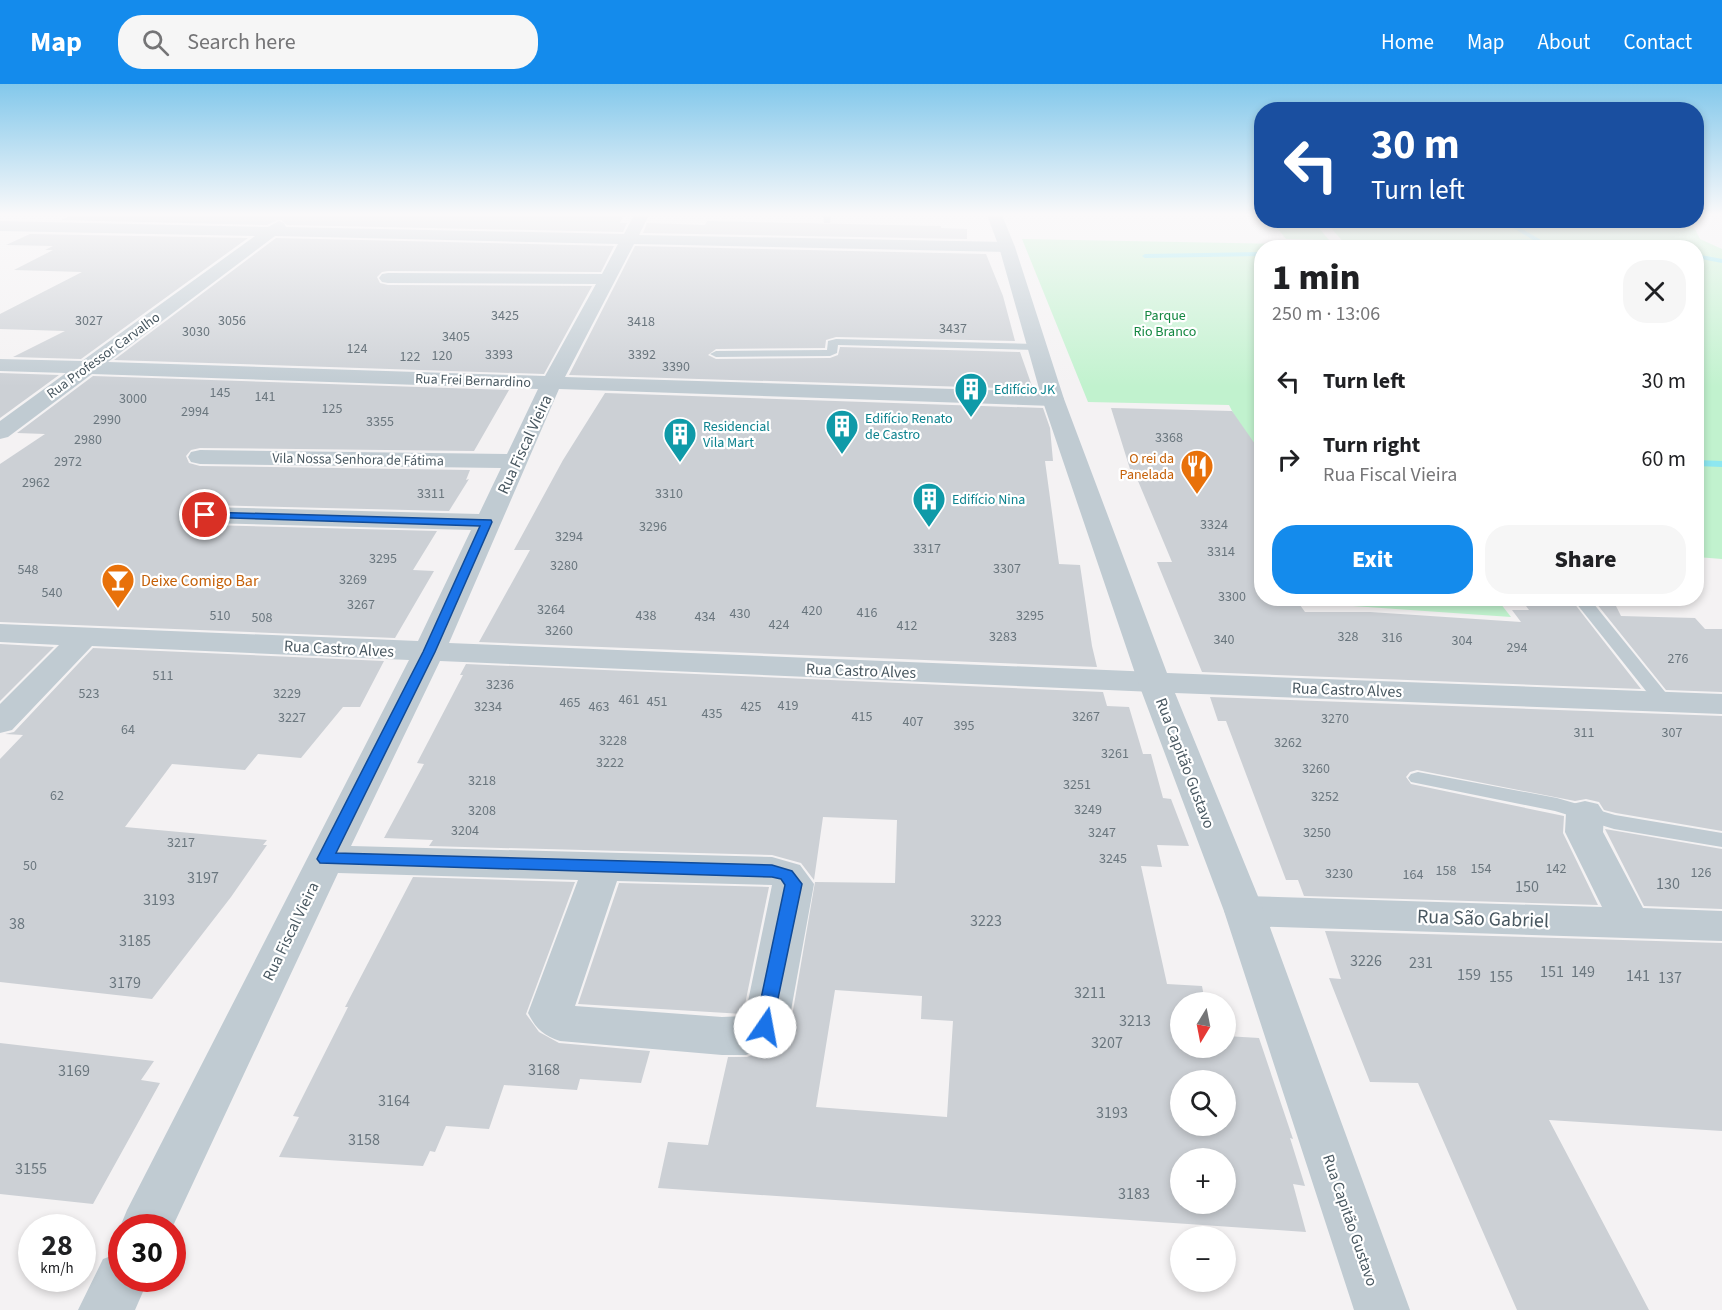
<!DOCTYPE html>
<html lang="en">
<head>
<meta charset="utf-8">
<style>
	:root { --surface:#fff; --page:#f6f6f6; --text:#202124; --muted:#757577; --accent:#148bec }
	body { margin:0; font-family:"Source Sans 3",sans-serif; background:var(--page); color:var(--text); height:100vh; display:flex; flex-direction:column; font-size:22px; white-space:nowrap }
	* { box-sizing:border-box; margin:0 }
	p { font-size:20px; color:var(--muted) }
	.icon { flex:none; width:33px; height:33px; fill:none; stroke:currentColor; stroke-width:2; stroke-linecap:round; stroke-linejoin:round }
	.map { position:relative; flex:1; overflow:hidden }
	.details { position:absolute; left:1254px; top:156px; width:450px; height:366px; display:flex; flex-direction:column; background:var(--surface); border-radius:24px; box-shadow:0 3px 9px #0003 }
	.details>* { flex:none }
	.top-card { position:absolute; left:1254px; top:18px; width:450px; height:126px; border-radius:24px; box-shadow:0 3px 9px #0003; background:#1a4fa0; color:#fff; overflow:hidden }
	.needle { width:39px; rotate:190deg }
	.fabs { position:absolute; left:1170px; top:908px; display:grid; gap:12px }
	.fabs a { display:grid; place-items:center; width:66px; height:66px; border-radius:50%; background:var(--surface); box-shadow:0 3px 9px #0003; font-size:30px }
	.speed { position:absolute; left:18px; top:1130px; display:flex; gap:12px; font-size:30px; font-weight:700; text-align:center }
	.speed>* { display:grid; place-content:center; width:78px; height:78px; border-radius:50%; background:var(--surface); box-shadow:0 3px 9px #0003; line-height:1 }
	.speed small { font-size:15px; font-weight:400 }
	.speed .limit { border:9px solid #d22; background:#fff; color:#111 }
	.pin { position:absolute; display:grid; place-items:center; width:51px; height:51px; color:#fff; margin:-26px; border:3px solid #fff; border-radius:50%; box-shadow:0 2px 6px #0007 }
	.me { position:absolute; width:66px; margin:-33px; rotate:12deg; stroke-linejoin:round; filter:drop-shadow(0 0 4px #0008) }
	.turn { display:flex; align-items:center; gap:21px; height:126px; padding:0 18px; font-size:27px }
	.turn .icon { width:78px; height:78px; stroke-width:2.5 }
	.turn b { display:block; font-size:42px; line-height:51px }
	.round { display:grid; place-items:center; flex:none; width:63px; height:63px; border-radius:24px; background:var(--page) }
	.head { display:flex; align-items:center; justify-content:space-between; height:102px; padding:0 18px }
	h1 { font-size:36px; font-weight:800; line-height:45px }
	.primary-button { display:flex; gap:12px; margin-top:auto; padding:12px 18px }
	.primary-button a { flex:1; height:69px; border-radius:24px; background:var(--accent); color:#fff; font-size:24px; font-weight:800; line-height:69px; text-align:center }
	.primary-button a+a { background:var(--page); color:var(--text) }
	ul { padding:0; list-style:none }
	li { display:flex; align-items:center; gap:18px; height:78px; padding:0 18px }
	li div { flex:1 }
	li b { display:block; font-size:22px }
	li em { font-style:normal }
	header { display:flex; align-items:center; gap:36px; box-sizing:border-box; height:84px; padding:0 30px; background:var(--accent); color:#fff }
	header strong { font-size:28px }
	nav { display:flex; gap:33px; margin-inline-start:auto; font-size:21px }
	.search { width:420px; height:54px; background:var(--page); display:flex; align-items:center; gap:15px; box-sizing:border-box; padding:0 21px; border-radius:24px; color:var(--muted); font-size:22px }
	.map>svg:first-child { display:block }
</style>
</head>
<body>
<header>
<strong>Map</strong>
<div class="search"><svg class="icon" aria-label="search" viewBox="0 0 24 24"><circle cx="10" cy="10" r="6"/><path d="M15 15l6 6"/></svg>Search here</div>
<nav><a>Home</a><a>Map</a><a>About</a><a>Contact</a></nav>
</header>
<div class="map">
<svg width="1722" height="1226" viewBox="0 0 1722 1226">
	<rect width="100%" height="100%" fill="#f4f2f3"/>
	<g fill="#c1f2ce">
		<path d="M1272 137H1313L1329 156 1286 155Z"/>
		<path d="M1325 137H1679L1695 145 1700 155 1722 165V475L1697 473 1696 164H1262L1261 384 1229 321 1088 318 1022 155 1346 161Z"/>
		<path d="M1322 515H1497L1511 533 1324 520Z"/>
	</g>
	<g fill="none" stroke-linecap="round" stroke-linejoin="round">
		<g fill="#8de7f0" fill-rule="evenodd">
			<path d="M1492 136H1501L1517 142 1541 156 1585 158 1615 164 1515 159 1468 164H1388C1414 155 1442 164 1468 160 1490 157 1511 155 1533 156L1513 144Z"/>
			<path d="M1262 168V172L1145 174 1142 172 1145 170Z"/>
			<path d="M1696 170 1722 175V179L1696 174Z"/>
			<path d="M1696 376 1722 377V383L1696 382Z"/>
		</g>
	</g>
	<g fill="#ccd0d5" fill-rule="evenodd">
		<path d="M72 131H624L620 139H627L623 148 287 141 280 135 267 141 61 136Z"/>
		<path d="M707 137 941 142V144L967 145V155L643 149 647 139 705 141Z"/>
		<path d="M30 150 248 154 81 275 13 273 65 247 0 245V230L82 188 14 186 53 166H45L53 162 6 161Z"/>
		<path d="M276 154 614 162 601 188 388 187 382 188 377 193 380 199 388 201 592 202 544 290 114 276Z"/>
		<path d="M635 162 986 170 1003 212 1015 257 836 253 826 256 825 264 716 265 708 271 716 275 830 274 838 271 840 263 1020 268 1033 305 569 291Z"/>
		<path d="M0 289 59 291 0 334Z"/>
		<path d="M93 292 509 306 474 367 200 364 191 366 186 372 189 379 200 382 470 386 466 396 469 395 449 427 205 421 196 423 190 430 194 438 205 441 437 447 413 486 434 487 395 554 0 538V380L45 350 17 349Z"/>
		<path d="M605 309 1043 324 1050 344 1053 377H1045L1059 480 1080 481 1092 562 1097 583 479 558 530 466H514L563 376Z"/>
		<path d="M1111 324 1232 327 1262 370V514H1288L1292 521H1300L1305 528H1370L1521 538 1512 526H1529L1520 514H1570L1641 605 1202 588 1157 478H1172L1133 385H1130Z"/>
		<path d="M1592 514H1612L1621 532 1695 534 1705 545H1722V608L1666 606Z"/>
		<path d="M0 560 54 563 0 617Z"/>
		<path d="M93 564 384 577 360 623H343L301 674 258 670 245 686 172 680 125 743 267 756 263 761H267L231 813 152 915 0 898V675L23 651 5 650 14 648Z"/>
		<path d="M466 580 1103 608 1107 622 1129 623 1143 670H1151L1163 714 1171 715 1189 762 1157 761 1162 783 1141 782 1167 900 1202 902 1205 918H1180V963H1226V952L1259 954 1293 1055 1290 1054 1305 1102 1293 1100 1306 1148 658 1104 668 1058 708 1061 728 973H747L782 958 790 944 815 798 895 799 897 736 823 733 814 796 801 779 772 771 429 762 433 756 384 754 424 680 417 679 463 591H460ZM835 906 922 912 921 935 953 937 947 1033 816 1023ZM1180 996H1226V1041H1180ZM1180 1074H1226V1119H1180Z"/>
		<path d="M1210 613 1722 632V747L1616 729 1604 726 1599 718 1586 715 1575 717 1417 686 1410 688 1406 693 1411 700 1564 732 1563 749 1598 821 1304 812 1298 796H1286L1226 637H1218Z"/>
		<path d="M1605 745 1722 765V825L1644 822Z"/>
		<path d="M413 793 575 798 526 930 539 948 559 959 650 967 641 999 580 995 577 1006 504 1001 489 1045 446 1042 435 1068 430 1067 423 1082 279 1073 299 1033 293 1032 348 923H345Z"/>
		<path d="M619 799 769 803 743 930 578 920Z"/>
		<path d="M1325 847 1722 859V1047L1549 1036 1649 1226H1517L1418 999 1370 998 1329 894 1341 895Z"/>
		<path d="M0 959 154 977 141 996 160 999 93 1120 0 1110Z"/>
	</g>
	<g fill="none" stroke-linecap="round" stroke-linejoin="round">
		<g fill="#c0cbd2" fill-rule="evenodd">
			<path d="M823 131H831L830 139H824Z"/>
			<path d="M836 255 1036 260 1041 263 1036 266 838 261 837 269 830 272 716 273 710 270 716 267 827 266 828 257Z"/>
			<path d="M1572 514H1589L1670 614 1673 618 1670 622H1658Z"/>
			<path d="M1418 688 1557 714 1615 731 1722 749V763L1614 745 1555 727 1411 698 1408 694 1411 690Z"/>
		</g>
		<g fill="#c0cbd2" fill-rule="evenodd">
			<path d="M634 131H649L639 151 1007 158 1015 163 1007 168 634 160 565 293 1053 308 1061 310 1064 315 1061 320 1053 322 559 305 449 559 1154 588 1165 591 1170 598 1165 605 1154 608 440 577 351 762 772 773 800 781 814 800 788 943 781 956 746 971H722L560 957C543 951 536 945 528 929L578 796 338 789 172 1144 122 1143V1147L120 1143 127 1126 409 576 92 562 12 646 0 649V620L59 561 0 558V540L418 557 471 446 205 439 196 437 192 431 196 425 205 423 479 430 501 384 200 380 191 378 188 373 191 368 200 366 507 370 538 305 92 290 8 353 0 355V337L66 289 0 287V275L82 277 255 152 0 147V137L268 143 279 137 284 139 286 143 624 150ZM275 152 618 160 602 190 388 189 382 190 379 194 382 198 388 199 596 200 545 292 108 278ZM617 797 772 801 745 932 722 933 575 922Z"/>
			<path d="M1585 717 1598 720 1604 729 1603 748 1643 824 1722 827V857L1244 842 1230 838 1224 827 1230 816 1244 812 1602 823 1565 748 1566 729 1572 720Z"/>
			<path d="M122 1168V1194H149L135 1226H78L103 1175Z"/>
		</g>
		<path fill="#c0cbd2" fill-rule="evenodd" d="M987 131H1002L1015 163 1064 315 1167 589 1722 610V630L1175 609 1264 827 1410 1226H1354L1224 827 1138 598 1042 315 999 163Z"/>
	</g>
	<linearGradient id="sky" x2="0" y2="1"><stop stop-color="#83c8eb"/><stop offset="0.43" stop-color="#faf9fa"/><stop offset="1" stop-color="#faf9fa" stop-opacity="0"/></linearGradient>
	<rect width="1722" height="303" fill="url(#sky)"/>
	<path fill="#1a73e8" stroke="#114b97" stroke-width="1.5" d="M205 428 491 436 492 438 435 568 336 769 772 781 792 787 802 800 771 948 765 950 758 948 755 943 785 801 781 795 772 793 320 779 317 775 423 568 480 442 201 433 200 431Z"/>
	<defs>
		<symbol id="building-pin" viewBox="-11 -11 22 30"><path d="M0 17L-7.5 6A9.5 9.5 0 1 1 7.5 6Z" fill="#0f9aa8" stroke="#fff"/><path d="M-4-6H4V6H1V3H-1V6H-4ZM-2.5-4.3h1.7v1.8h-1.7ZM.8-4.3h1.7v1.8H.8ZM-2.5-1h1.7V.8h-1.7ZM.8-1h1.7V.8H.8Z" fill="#fff"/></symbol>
		<symbol id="restaurant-pin" viewBox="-11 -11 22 30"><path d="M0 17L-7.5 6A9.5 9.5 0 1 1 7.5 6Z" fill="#e8710a" stroke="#fff"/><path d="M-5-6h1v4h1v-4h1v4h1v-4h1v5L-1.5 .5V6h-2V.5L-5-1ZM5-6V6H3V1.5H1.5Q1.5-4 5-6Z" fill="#fff"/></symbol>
		<symbol id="bar-pin" viewBox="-11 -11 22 30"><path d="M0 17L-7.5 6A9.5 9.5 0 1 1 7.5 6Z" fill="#e8710a" stroke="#fff"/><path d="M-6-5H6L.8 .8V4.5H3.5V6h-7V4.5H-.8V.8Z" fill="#fff"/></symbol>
	</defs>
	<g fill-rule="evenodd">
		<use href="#building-pin" x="952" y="286" width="38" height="52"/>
		<use href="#building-pin" x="823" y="323" width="38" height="52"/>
		<use href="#building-pin" x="661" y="331" width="38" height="52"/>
		<use href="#restaurant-pin" x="1178" y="363" width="38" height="52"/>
		<use href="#building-pin" x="910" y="396" width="38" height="52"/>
		<use href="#bar-pin" x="99" y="477" width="38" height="52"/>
	</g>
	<g text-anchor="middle" stroke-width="4.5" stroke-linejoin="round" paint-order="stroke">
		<g font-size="14" fill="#6a767e">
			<text x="505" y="236">3425</text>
			<text x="89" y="241">3027</text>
			<text x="232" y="241">3056</text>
			<text x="641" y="242">3418</text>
			<text x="953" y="249">3437</text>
			<text x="196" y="252">3030</text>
			<text x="456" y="257">3405</text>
			<text x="357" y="269">124</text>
			<text x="499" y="275">3393</text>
			<text x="642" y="275">3392</text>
			<text x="442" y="276">120</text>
			<text x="410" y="277">122</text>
			<text x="676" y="287">3390</text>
			<text x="220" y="313">145</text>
			<text x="265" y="317">141</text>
			<text x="133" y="319">3000</text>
			<text x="332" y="329">125</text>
			<text x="195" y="332">2994</text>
			<text x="107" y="340">2990</text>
			<text x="380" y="342">3355</text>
			<text x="1169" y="358">3368</text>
			<text x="88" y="360">2980</text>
			<text x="68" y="382">2972</text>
			<text x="36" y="403">2962</text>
			<text x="431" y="414">3311</text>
			<text x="669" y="414">3310</text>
			<text x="1214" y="445">3324</text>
			<text x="653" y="447">3296</text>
			<text x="569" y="457">3294</text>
			<text x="927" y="469">3317</text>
			<text x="1221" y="472">3314</text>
			<text x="383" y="479">3295</text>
			<text x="564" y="486">3280</text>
			<text x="1007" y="489">3307</text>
			<text x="28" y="490">548</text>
			<text x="353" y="500">3269</text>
			<text x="52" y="513">540</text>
			<text x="1232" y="517">3300</text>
			<text x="361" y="525">3267</text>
			<text x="551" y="530">3264</text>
			<text x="812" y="531">420</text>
			<text x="867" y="533">416</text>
			<text x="740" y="534">430</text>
			<text x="220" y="536">510</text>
			<text x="646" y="536">438</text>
			<text x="1030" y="536">3295</text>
			<text x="705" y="537">434</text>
			<text x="262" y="538">508</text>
			<text x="779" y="545">424</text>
			<text x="907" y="546">412</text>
			<text x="559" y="551">3260</text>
			<text x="1003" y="557">3283</text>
			<text x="1348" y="557">328</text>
			<text x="1392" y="558">316</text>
			<text x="1224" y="560">340</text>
			<text x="1462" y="561">304</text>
			<text x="1517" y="568">294</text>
			<text x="1678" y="579">276</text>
			<text x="163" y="596">511</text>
			<text x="500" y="605">3236</text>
			<text x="89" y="614">523</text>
			<text x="287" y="614">3229</text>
			<text x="629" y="620">461</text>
			<text x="657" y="622">451</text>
			<text x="570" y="623">465</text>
			<text x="788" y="626">419</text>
			<text x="488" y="627">3234</text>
			<text x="599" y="627">463</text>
			<text x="751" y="627">425</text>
			<text x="712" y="634">435</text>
			<text x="862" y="637">415</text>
			<text x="1086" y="637">3267</text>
			<text x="292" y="638">3227</text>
			<text x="1335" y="639">3270</text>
			<text x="913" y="642">407</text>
			<text x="964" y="646">395</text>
			<text x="128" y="650">64</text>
			<text x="1584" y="653">311</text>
			<text x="1672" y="653">307</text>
			<text x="613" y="661">3228</text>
			<text x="1288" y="663">3262</text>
			<text x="1115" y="674">3261</text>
			<text x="610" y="683">3222</text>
			<text x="1316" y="689">3260</text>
			<text x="482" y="701">3218</text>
			<text x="1077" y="705">3251</text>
			<text x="57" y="716">62</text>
			<text x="1325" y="717">3252</text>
			<text x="1088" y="730">3249</text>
			<text x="482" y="731">3208</text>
			<text x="465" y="751">3204</text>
			<text x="1102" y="753">3247</text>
			<text x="1317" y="753">3250</text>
			<text x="181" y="763">3217</text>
			<text x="1113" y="779">3245</text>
			<text x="30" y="786">50</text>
			<text x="1481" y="789">154</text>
			<text x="1556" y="789">142</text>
			<text x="1446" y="791">158</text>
			<text x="1701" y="793">126</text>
			<text x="1339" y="794">3230</text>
			<text x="1413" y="795">164</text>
		</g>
		<g font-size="14" fill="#148741" stroke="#fff">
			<text x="1165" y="236">Parque<tspan x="1165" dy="16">Rio Branco</tspan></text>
		</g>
		<g font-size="14" fill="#495861" stroke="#fff">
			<text transform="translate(103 271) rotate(-36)" y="5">Rua Professor Carvalho</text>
			<text transform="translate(473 296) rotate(2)" y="5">Rua Frei Bernardino</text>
			<text transform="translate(358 375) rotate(1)" y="5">Vila Nossa Senhora de Fátima</text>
		</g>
		<g font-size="14" fill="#0d838f" stroke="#fff" text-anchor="start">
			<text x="994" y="310">Edifício JK</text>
			<text x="865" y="339">Edifício Renato<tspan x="865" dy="16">de Castro</tspan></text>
			<text x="703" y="347">Residencial<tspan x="703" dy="16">Vila Mart</tspan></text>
			<text x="952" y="420">Edifício Nina</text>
		</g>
		<g font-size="14" fill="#c56008" stroke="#fff" text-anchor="end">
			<text x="1174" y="379">O rei da<tspan x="1174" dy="16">Panelada</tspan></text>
		</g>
		<g font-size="16" fill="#495861" stroke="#fff">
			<text transform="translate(524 360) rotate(-65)" y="6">Rua Fiscal Vieira</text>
			<text transform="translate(339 564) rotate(3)" y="6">Rua Castro Alves</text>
			<text transform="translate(861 586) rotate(2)" y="6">Rua Castro Alves</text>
			<text transform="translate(1347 605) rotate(2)" y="6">Rua Castro Alves</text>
			<text transform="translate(1186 679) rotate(69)" y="6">Rua Capitão Gustavo</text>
			<text transform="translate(290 847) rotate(-64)" y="6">Rua Fiscal Vieira</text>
			<text transform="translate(1351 1136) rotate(71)" y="6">Rua Capitão Gustavo</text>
		</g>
		<g font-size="16" fill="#c56008" stroke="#fff" text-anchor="start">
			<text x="141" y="502">Deixe Comigo Bar</text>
		</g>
		<g font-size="16" fill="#6a767e">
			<text x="203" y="799">3197</text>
			<text x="1668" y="805">130</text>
			<text x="1527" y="808">150</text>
			<text x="159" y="821">3193</text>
			<text x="986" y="842">3223</text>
			<text x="17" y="845">38</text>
			<text x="135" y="862">3185</text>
			<text x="1366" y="882">3226</text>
			<text x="1421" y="884">231</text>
			<text x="1552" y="893">151</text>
			<text x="1583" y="893">149</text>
			<text x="1469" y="896">159</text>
			<text x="1638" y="897">141</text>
			<text x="1501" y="898">155</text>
			<text x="1670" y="899">137</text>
			<text x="125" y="904">3179</text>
			<text x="1090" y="914">3211</text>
			<text x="1135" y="942">3213</text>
			<text x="1107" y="964">3207</text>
			<text x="544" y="991">3168</text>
			<text x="74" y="992">3169</text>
			<text x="394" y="1022">3164</text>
			<text x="1112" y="1034">3193</text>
			<text x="364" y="1061">3158</text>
			<text x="31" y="1090">3155</text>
			<text x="1134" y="1115">3183</text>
		</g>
		<g font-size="20" fill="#495861" stroke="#fff">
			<text transform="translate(1483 834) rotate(2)" y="7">Rua São Gabriel</text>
		</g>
	</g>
</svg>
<div class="fabs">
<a><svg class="needle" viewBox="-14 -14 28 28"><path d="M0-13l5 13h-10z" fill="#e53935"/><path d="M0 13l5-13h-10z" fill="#757577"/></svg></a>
<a><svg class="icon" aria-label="search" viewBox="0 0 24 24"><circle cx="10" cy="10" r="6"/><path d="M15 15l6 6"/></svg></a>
<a>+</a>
<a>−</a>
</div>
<div class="speed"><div>28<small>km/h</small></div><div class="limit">30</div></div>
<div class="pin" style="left:205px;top:431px;background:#d93025"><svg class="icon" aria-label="arrive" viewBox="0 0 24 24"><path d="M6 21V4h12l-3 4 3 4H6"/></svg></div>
<svg class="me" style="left:765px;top:943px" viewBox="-20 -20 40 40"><circle r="19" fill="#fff"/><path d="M0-13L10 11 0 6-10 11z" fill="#1a73e8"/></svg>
<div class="top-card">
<div class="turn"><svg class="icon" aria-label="left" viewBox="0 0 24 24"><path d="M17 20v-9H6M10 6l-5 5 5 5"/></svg><div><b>30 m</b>Turn left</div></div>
</div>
<section class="details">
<div class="head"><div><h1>1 min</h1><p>250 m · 13:06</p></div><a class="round"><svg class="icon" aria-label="close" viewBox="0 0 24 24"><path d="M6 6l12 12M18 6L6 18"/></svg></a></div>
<ul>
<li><svg class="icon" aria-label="left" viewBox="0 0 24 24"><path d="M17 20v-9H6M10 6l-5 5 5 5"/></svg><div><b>Turn left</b></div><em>30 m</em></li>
<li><svg class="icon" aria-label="right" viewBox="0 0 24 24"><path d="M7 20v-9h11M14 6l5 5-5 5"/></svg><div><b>Turn right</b><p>Rua Fiscal Vieira</p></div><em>60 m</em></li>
</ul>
<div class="primary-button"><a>Exit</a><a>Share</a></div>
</section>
</div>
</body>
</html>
